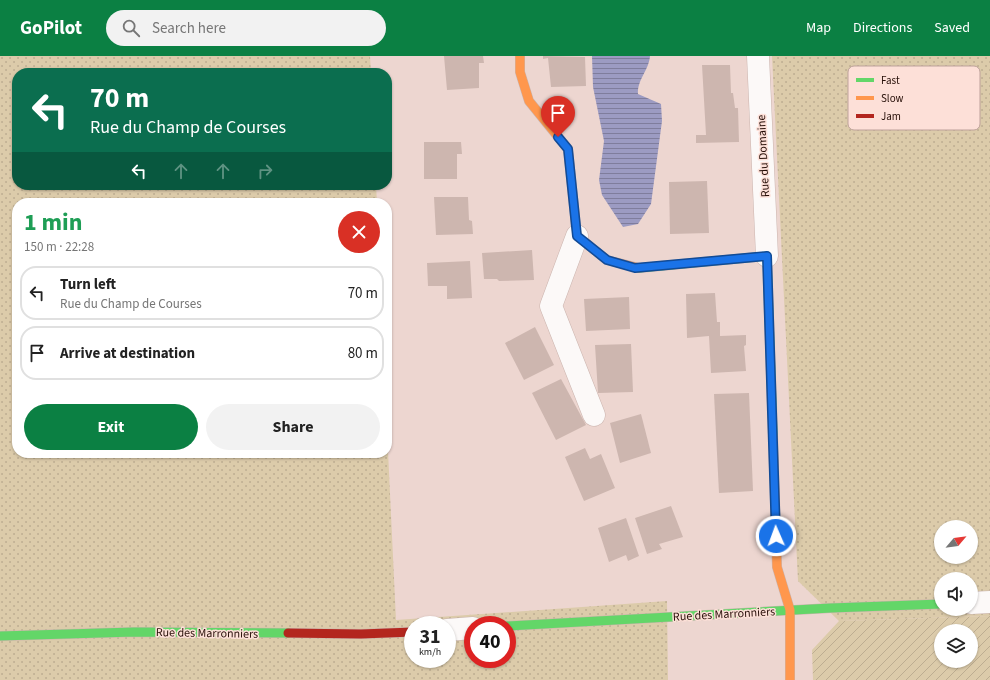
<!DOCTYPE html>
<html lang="en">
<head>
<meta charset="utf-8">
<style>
	:root { --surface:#fff; --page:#f2f2f2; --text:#222; --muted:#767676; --line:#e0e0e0; --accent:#0b8043 }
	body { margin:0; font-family:"Source Sans 3",sans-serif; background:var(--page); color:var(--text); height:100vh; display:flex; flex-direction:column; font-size:15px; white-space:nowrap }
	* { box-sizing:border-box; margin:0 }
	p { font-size:13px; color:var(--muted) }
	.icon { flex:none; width:22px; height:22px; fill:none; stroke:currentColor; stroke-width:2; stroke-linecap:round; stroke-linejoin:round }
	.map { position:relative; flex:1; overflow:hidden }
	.sheet { position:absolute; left:12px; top:142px; width:380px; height:260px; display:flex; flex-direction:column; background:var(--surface); border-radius:16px; box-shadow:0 1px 3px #0004 }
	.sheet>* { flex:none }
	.guide { position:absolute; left:12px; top:12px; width:380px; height:122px; border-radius:16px; box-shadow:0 1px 3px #0004; background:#0b6e4f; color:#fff; overflow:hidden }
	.needle { width:26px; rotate:61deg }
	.fabs { position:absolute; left:934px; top:464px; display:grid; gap:8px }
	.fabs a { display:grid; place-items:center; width:44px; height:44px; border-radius:50%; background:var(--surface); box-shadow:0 1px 3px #0004; font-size:20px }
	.speed { position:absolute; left:404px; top:560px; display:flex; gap:8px; font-size:20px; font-weight:700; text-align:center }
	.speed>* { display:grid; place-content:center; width:52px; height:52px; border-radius:50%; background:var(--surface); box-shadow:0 1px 3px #0004; line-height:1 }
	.speed small { font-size:10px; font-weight:400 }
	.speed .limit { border:6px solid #d22; background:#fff; color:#111 }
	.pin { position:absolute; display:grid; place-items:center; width:34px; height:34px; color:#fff; margin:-41px -17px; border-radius:50% 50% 50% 0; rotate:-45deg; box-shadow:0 0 4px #0007 }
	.pin .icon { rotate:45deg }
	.me { position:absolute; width:44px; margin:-22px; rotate:358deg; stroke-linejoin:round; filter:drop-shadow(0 0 3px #0008) }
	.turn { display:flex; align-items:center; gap:14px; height:84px; padding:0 12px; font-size:18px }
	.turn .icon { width:52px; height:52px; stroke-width:2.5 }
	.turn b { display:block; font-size:28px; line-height:34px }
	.lanes { display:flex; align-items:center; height:38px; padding:0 12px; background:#0003; justify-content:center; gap:20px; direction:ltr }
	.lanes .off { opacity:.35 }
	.round { display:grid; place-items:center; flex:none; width:42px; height:42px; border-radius:21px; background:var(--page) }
	.headline { display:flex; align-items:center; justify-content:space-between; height:68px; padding:0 12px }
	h1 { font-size:24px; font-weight:700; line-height:30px; color:#1e9e55 }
	.button { display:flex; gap:8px; margin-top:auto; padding:8px 12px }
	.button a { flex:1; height:46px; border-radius:24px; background:var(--accent); color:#fff; font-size:16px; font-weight:700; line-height:46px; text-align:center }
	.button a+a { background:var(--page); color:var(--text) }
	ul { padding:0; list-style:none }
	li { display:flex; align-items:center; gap:12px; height:54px; margin:0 8px 6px; padding:0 4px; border:2px solid var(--line); border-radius:16px }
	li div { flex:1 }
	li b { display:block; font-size:15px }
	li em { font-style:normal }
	header { display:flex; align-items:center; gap:24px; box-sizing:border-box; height:56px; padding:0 20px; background:var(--accent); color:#fff }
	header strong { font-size:19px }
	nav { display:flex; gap:22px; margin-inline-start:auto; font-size:14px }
	.search { width:280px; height:36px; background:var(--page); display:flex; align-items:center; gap:10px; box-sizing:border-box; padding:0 14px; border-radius:22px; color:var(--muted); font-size:15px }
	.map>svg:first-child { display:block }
</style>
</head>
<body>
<header>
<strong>GoPilot</strong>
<div class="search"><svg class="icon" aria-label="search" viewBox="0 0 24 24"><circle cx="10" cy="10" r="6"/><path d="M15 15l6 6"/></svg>Search here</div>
<nav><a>Map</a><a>Directions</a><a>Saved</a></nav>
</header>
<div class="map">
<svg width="990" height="624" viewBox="0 0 990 624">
	<defs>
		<pattern id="grass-dots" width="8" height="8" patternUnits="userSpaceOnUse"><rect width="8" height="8" fill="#dccbaa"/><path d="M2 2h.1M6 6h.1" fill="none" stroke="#bdad91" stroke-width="1.8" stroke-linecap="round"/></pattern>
		<pattern id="garden-furrows" width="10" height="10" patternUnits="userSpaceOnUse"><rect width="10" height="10" fill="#dccbaa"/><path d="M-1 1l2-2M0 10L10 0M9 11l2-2" fill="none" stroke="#bdad91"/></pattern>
		<pattern id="water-rules" width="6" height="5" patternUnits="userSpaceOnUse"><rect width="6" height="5" fill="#9c9bc2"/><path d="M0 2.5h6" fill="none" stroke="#7f7d9c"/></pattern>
	</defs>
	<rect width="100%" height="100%" fill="#edd6d0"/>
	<g fill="url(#grass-dots)" fill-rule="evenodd">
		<path d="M0 0H370L371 17H17V129H376L377 147H17V397H387V374L396 564 667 545 668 624H0ZM413 569H447V603H413ZM473 569H507V603H473Z"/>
		<path d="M772 0H990V560L839 565 798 525ZM941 471H971V501H941ZM941 523H971V553H941Z"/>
	</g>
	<path fill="url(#garden-furrows)" fill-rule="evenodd" d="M990 560V624H813L812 594 839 565ZM941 575H971V605H941Z"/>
	<path fill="url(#water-rules)" d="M592 0H650C649 14 637 24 638 38L661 48 662 65 651 148 638 168 623 171 602 139 599 124 604 85 593 31Z"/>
	<g fill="#cdb6af">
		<path d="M444 0H483L484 7H479V32L447 34Z"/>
		<path d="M543 0 585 1 586 30 551 31 548 2 543 3Z"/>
		<path d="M702 9H730L731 37H733L735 52H738L739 86 696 87V79H706Z"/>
		<path d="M424 86H461L462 98H457V123H424Z"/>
		<path d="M707 125 709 177 670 178 669 126Z"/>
		<path d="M434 141H468L469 164 472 165 473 178 436 179Z"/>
		<path d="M532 194 534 224 499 225 497 223H484L482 197Z"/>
		<path d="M470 205 472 242 447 243V230H428L427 207Z"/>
		<path d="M715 237 717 266H720V280L746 279V289L744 290 746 315 711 317 709 280 687 282 686 238Z"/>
		<path d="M629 241 630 273 586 275 584 243Z"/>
		<path d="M535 271 554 309 524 324 505 287Z"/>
		<path d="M631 288 633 336 598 337 595 289Z"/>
		<path d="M561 323 586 369 556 384 532 337Z"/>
		<path d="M749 337 753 435 719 437 714 338Z"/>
		<path d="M641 358 651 397 620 407 610 367Z"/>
		<path d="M585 392 590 403 601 398 615 432 584 445 565 401Z"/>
		<path d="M671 450 683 481 659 488 662 493 647 498 635 462Z"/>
		<path d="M626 462 639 500 628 505 626 499 609 506 598 472Z"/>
	</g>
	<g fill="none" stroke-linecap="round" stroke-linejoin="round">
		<defs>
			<g id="street">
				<path d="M758 0 767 200"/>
				<path d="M577 180 551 250 594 359"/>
				<path d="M971 547 990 546"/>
				<path d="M447 574 473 572"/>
			</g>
			<g id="fast">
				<path d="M639 212 767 200 773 379"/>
				<path d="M507 570 831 552 941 548"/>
				<path d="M0 580 134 576 288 577"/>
			</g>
			<g id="slow">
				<path d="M520 0V16L529 45 568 93 577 180 607 204 639 212"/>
				<path d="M773 379 777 511 790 554V624"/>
			</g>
			<path id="jam" d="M288 577 361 578 413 576"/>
		</defs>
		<use href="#street" stroke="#cbb4ae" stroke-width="23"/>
		<use href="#fast" stroke="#cbb4ae" stroke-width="10"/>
		<use href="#slow" stroke="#cbb4ae" stroke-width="10"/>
		<use href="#jam" stroke="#cbb4ae" stroke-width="10"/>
		<use href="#street" stroke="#fcf9f8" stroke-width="22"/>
		<use href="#fast" stroke="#63d668" stroke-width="9"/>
		<use href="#slow" stroke="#ff974d" stroke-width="9"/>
		<use href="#jam" stroke="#b3261e" stroke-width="9"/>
	</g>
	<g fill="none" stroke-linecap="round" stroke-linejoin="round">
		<defs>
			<path id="route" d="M558 81 568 93 577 180 607 204 635 212 767 200 776 480"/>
		</defs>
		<use href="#route" stroke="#114b97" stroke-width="10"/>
		<use href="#route" stroke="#1a73e8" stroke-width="7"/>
	</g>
	<g text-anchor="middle" stroke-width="3" stroke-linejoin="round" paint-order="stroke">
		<g font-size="12" fill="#270f08" stroke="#fde0d8">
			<text transform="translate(763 100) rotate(-93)" y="4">Rue du Domaine</text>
			<text transform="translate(724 558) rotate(-3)" y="4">Rue des Marronniers</text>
			<text transform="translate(207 577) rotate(1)" y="4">Rue des Marronniers</text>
		</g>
	</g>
	<rect x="848" y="10" width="132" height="64" rx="6" fill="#fde0d8" stroke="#bda19a" stroke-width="1"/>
	<rect x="856" y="22" width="18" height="4" fill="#63d668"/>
	<rect x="856" y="40" width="18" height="4" fill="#ff974d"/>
	<rect x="856" y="58" width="18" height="4" fill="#b3261e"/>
	<g font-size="11" fill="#270f08">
		<text x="881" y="28">Fast</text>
		<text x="881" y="46">Slow</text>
		<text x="881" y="64">Jam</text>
	</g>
</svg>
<div class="fabs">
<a><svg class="needle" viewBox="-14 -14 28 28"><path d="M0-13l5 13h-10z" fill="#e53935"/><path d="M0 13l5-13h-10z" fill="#767676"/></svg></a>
<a><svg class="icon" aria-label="sound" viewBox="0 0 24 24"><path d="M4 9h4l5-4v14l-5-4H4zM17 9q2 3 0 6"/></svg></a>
<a><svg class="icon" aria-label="layers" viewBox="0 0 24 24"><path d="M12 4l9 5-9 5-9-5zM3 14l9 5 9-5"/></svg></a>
</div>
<div class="speed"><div>31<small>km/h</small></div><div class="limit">40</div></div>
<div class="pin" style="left:558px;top:81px;background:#d93025"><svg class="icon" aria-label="arrive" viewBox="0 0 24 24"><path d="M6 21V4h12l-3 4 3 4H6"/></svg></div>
<svg class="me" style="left:776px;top:480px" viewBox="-20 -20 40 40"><circle r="17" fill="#1a73e8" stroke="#fff" stroke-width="3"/><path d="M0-11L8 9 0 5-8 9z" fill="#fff"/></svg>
<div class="guide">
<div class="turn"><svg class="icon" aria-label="left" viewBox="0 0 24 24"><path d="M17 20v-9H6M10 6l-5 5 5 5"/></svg><div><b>70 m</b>Rue du Champ de Courses</div></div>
<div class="lanes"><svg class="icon" aria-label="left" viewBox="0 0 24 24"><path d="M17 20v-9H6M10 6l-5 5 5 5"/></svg><svg class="icon off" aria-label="ahead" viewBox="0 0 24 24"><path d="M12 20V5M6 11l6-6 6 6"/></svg><svg class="icon off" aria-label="ahead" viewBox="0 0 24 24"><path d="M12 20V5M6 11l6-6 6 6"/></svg><svg class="icon off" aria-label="right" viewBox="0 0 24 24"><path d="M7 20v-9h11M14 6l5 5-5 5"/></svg></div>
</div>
<section class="sheet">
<div class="headline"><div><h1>1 min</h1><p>150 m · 22:28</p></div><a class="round" style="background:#d93025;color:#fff"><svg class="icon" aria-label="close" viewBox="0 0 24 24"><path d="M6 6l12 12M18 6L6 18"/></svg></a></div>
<ul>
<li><svg class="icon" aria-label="left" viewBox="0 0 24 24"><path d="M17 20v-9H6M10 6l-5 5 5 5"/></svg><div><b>Turn left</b><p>Rue du Champ de Courses</p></div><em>70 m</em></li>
<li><svg class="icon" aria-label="arrive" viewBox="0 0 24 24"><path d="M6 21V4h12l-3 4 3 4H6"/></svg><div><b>Arrive at destination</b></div><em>80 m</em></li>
</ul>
<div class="button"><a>Exit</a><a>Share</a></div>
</section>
</div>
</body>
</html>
